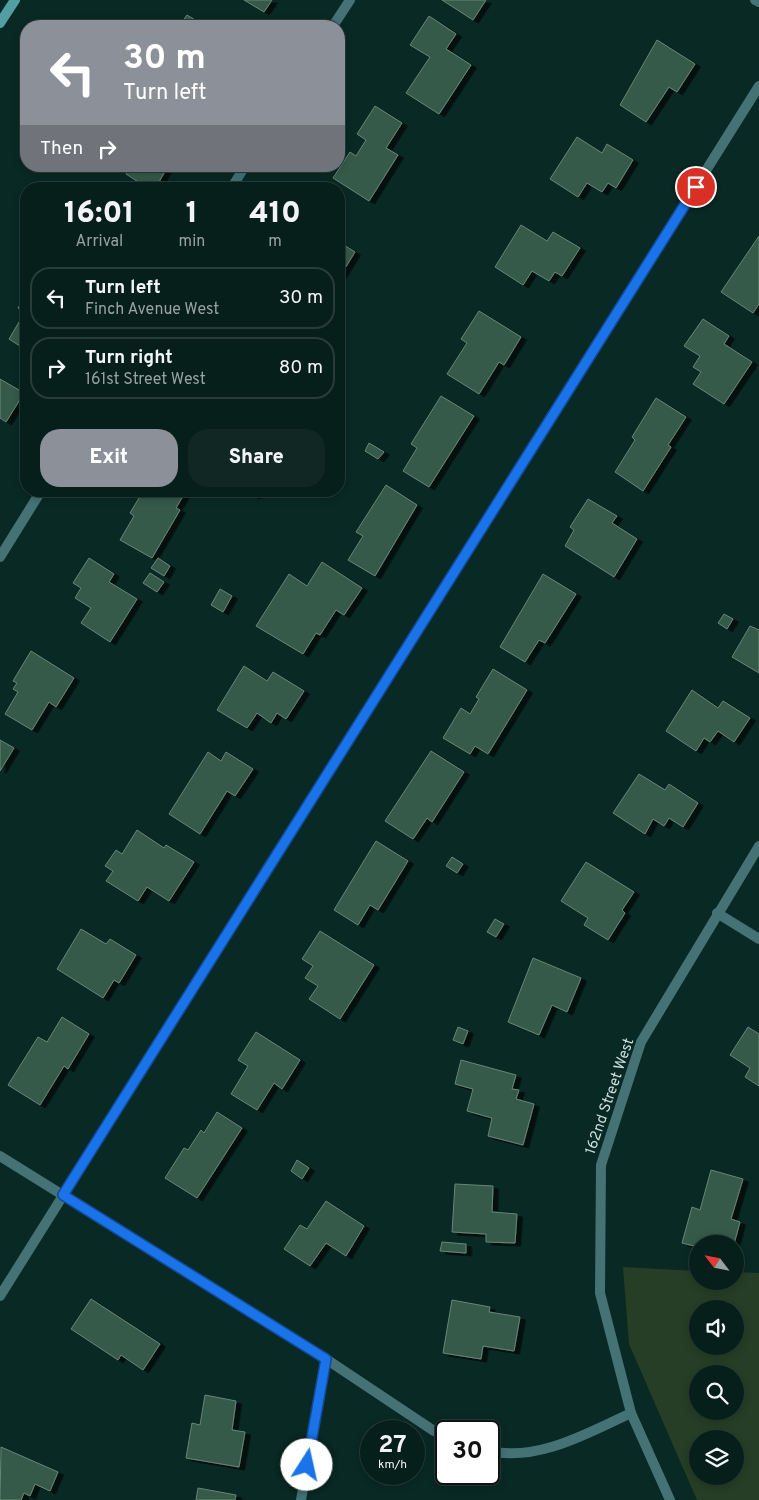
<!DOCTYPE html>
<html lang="en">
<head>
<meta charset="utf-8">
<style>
	:root { --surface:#071f1b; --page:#102724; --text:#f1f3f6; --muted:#98a2a3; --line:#283d3a; --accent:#8c9099 }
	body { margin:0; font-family:Overpass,sans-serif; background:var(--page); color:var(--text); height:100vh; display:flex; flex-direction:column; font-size:19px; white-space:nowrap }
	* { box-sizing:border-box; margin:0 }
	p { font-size:16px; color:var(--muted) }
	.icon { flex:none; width:28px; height:28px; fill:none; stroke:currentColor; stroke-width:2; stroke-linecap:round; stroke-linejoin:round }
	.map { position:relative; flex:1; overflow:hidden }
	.panel { position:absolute; left:20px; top:182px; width:325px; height:315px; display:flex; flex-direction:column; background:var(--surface); border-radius:20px; box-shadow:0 2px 8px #0003,0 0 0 1px var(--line) }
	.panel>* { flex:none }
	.hud { position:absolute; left:20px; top:20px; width:325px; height:152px; border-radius:20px; box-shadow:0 2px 8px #0003,0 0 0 1px var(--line); background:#8c9099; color:#fff; overflow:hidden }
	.needle { width:32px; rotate:302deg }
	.controls { position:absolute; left:689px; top:1235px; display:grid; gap:10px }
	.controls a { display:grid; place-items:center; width:55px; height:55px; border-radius:50%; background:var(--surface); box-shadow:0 2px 8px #0003,0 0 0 1px var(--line); font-size:25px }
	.speed { position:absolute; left:360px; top:1420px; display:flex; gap:10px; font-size:25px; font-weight:700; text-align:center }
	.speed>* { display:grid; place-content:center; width:65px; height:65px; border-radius:50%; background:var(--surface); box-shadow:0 2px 8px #0003,0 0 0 1px var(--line); line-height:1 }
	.speed small { font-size:12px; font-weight:400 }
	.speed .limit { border:2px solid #111; border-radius:8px; background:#fff; color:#111 }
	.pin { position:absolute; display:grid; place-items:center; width:42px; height:42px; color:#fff; margin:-21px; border:2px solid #fff; border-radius:50%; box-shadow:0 1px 5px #0007 }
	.me { position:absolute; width:55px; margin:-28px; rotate:10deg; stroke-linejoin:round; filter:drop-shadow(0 0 4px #0008) }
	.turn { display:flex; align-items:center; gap:18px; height:105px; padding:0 20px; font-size:22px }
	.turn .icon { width:65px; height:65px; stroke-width:2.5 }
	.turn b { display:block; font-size:35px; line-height:42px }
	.then { display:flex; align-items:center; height:48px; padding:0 20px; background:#0003; gap:10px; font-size:19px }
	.eta { display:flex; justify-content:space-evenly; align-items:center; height:85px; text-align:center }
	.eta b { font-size:30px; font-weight:800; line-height:35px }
	.primary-button { display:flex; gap:10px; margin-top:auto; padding:10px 20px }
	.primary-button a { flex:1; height:58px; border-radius:20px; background:var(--accent); color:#fff; font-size:20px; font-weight:800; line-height:58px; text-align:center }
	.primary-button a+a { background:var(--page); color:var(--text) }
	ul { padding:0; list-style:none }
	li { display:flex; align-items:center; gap:15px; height:62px; margin:0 10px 8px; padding:0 10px; border:2px solid var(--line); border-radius:20px }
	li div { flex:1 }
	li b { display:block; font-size:19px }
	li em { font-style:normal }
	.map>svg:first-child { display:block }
</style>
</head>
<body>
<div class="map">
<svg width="759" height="1500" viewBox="0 0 759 1500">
	<defs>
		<filter id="shadow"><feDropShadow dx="5.5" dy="3" stdDeviation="0" flood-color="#0009"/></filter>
	</defs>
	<rect width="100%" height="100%" fill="#092924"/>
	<path fill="#263e25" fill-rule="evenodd" d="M623 1267 697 1271 698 1281H735V1272L759 1273V1500H697L629 1344ZM698 1309H735V1346H698ZM698 1374H735V1411H698ZM698 1439H735V1476H698Z"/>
	<g fill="#345a48" stroke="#698577" filter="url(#shadow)">
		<path d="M244 0H272L264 12Z"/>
		<path d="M442 0H486L473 20Z"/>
		<path d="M187 15 205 26H179Z"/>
		<path d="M429 16 456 34 446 49 471 65 439 114 406 93 430 57 410 45Z"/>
		<path d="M657 40 695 64 677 92 669 87 646 122 620 105Z"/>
		<path d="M375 106 402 123 386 148 398 155 369 201 333 178 350 152 356 156 366 140 357 134Z"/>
		<path d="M577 137 602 153 607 144 633 160 616 188 608 183 602 192 587 183 578 197 550 179Z"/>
		<path d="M131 166H168L155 189H149L126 174Z"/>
		<path d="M521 225 547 241 553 232 580 248 562 276 555 272 549 281 532 271 523 285 495 267Z"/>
		<path d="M759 236V304L753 313 721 292Z"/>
		<path d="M339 242 355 252 339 278Z"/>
		<path d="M26 295V350L9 339 25 312 18 308Z"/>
		<path d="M479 311 521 337 504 365 499 362 479 394 447 374 467 343 461 339Z"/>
		<path d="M703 319 729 336 724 344 752 362 724 404 693 384 701 372 693 367 700 356 684 346Z"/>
		<path d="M0 379 24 393 6 422 0 418Z"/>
		<path d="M441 396 474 416 429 487 403 471 417 448 411 444Z"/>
		<path d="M656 398 686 417 668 445 671 447 643 491 615 472 635 440 632 437Z"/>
		<path d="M369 443 384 452 378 459 365 451Z"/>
		<path d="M386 485 417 505 375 576 348 560 363 536 356 532Z"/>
		<path d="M139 491H186L176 508 180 510 152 558 120 540 134 516 130 513 142 493Z"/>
		<path d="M246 491H257L254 496Z"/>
		<path d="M588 499 617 516 612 523 637 539 614 577 565 546 574 530 570 527Z"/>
		<path d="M89 558 114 574 109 582 137 599 110 642 81 623 91 608 75 598 81 588 73 583Z"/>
		<path d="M158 558 170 566 164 576 151 568Z"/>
		<path d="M322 562 362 588 344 615 336 610 320 635 316 633 303 654 256 626 289 574 307 586Z"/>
		<path d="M150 573 164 582 157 592 143 583Z"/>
		<path d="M543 574 576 594 545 643 539 640 525 662 500 647Z"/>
		<path d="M220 589 232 596 223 612 211 605Z"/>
		<path d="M724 614 733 619 727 629 718 623Z"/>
		<path d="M750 626 759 630V673L732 657Z"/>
		<path d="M31 651 74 678 56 707 49 702 32 730 5 714 18 692 13 689 17 683 13 681Z"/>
		<path d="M244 666 267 681 273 672 304 691 286 719 277 713 271 723 257 713 247 728 217 710Z"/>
		<path d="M493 669 527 690 488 754 475 746 470 754 443 738 461 708 470 714 479 699 476 697Z"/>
		<path d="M692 690 718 708 723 701 750 718 734 742 718 731 710 742 704 738 696 751 666 731Z"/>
		<path d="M0 740 14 748 0 771Z"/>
		<path d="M431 751 464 772 432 822 427 818 413 839 385 821Z"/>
		<path d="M208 752 221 761 226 752 253 769 235 796 227 791 200 834 169 814Z"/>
		<path d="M639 774 665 790 669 784 698 803 683 827 669 818 664 826 653 819 645 834 613 813Z"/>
		<path d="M137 830 164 848 166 845 194 862 169 901 147 887 138 901 106 881 113 871 105 866 116 850 122 854Z"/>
		<path d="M376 841 408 861 378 910 370 905 358 925 334 910Z"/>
		<path d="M452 857 463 864 457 873 446 866Z"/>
		<path d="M586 862 634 892 622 910 625 913 608 940 584 925 588 918 561 901Z"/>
		<path d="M495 919 504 924 496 937 487 932Z"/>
		<path d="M81 929 106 944 110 939 136 955 119 983 114 980 103 998 57 969Z"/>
		<path d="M320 931 374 965 340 1019 309 999 318 986 305 978 313 966 302 959Z"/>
		<path d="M533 958 581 978 567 1012 552 1005 539 1035 508 1022Z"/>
		<path d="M62 1017 89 1034 68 1069 64 1066 40 1105 8 1085 38 1037 47 1042Z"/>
		<path d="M458 1027 468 1031 463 1044 453 1040Z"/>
		<path d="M748 1027 759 1034V1086L745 1077 750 1068 730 1055Z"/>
		<path d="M256 1032 300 1060 282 1089 274 1083 257 1110 231 1094 248 1066 238 1060Z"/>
		<path d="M461 1060 516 1075 512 1089 519 1090 516 1099 534 1104 523 1145 488 1136 492 1118 467 1111 473 1089 455 1084Z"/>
		<path d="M217 1112 242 1128 197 1198 165 1178 184 1148 188 1150 201 1130 204 1133Z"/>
		<path d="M297 1160 309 1168 302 1179 291 1171Z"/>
		<path d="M711 1170 743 1179 731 1219 740 1222 734 1244H698V1247L682 1243 692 1207 700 1210Z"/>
		<path d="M455 1184 493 1186 492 1212 517 1214 515 1243 486 1242V1234L452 1232Z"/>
		<path d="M326 1201 364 1226 346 1256 326 1243 310 1266 284 1249 300 1225 307 1229Z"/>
		<path d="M442 1242 466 1244V1253L440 1251Z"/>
		<path d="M91 1299 160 1344 143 1370 121 1355 118 1360 71 1329Z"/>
		<path d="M452 1300 490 1307 489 1312 520 1317 514 1351 483 1346 481 1359 443 1353Z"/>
		<path d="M205 1395 236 1401 232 1430 245 1432 239 1467 186 1458 192 1423 200 1425Z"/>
		<path d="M1 1447 58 1472 50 1491 35 1484 30 1496 24 1493 21 1500H0Z"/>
		<path d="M198 1488 236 1495 235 1500H196Z"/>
	</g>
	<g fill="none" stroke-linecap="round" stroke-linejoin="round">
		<g stroke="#447275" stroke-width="10">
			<path d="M755 0 759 2"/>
			<path d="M333 26 350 0"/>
			<path d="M231 189 245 166"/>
			<path d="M0 557 41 491"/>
			<path d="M717 913 759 939"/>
			<path d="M0 1156 326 1359 434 1431 446 1436"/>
			<path d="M0 1296 759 86"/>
			<path d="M489 1451C538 1462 588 1433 631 1413"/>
			<path d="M301 1500 326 1359"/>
			<path d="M670 1500 631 1413 600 1293 601 1165 641 1042 759 846"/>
		</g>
		<path stroke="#529fa3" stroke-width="10" d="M0 23 15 0"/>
	</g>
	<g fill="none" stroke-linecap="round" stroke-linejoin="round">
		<defs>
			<path id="route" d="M307 1465 326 1359 63 1195 696 187"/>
		</defs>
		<use href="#route" stroke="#114b97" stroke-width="12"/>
		<use href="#route" stroke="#1a73e8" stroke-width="9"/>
	</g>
	<g text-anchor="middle" stroke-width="5" stroke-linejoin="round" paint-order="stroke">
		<g font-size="15" fill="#cddeda" stroke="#092924">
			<text transform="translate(609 1096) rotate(-71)" y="5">162nd Street West</text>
		</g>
	</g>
</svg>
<div class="controls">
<a><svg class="needle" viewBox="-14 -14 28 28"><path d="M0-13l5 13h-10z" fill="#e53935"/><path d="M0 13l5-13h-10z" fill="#98a2a3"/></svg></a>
<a><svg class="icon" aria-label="sound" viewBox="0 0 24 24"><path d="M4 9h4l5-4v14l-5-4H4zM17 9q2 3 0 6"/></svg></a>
<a><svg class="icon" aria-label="search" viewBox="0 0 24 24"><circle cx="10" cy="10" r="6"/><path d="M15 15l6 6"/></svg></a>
<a><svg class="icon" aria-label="layers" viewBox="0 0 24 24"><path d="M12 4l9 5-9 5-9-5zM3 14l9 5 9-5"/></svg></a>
</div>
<div class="speed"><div>27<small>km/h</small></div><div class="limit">30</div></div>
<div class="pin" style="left:696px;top:187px;background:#d93025"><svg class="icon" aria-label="arrive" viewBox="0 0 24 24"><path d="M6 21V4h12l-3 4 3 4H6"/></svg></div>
<svg class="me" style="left:307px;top:1465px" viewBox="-20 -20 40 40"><circle r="19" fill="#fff"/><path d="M0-13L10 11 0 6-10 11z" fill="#1a73e8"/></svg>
<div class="hud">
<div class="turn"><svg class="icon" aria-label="left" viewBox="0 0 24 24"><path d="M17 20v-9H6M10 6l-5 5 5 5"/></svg><div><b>30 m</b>Turn left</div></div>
<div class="then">Then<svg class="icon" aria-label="right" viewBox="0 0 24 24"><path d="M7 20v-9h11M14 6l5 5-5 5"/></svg></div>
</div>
<section class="panel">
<div class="eta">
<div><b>16:01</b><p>Arrival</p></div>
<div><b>1</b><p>min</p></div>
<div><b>410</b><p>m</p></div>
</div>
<ul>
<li><svg class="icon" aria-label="left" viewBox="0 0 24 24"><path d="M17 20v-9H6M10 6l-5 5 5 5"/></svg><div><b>Turn left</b><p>Finch Avenue West</p></div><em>30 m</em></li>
<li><svg class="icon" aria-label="right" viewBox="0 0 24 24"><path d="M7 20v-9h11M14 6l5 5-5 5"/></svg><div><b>Turn right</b><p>161st Street West</p></div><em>80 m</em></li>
</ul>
<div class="primary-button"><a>Exit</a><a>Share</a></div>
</section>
</div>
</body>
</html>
